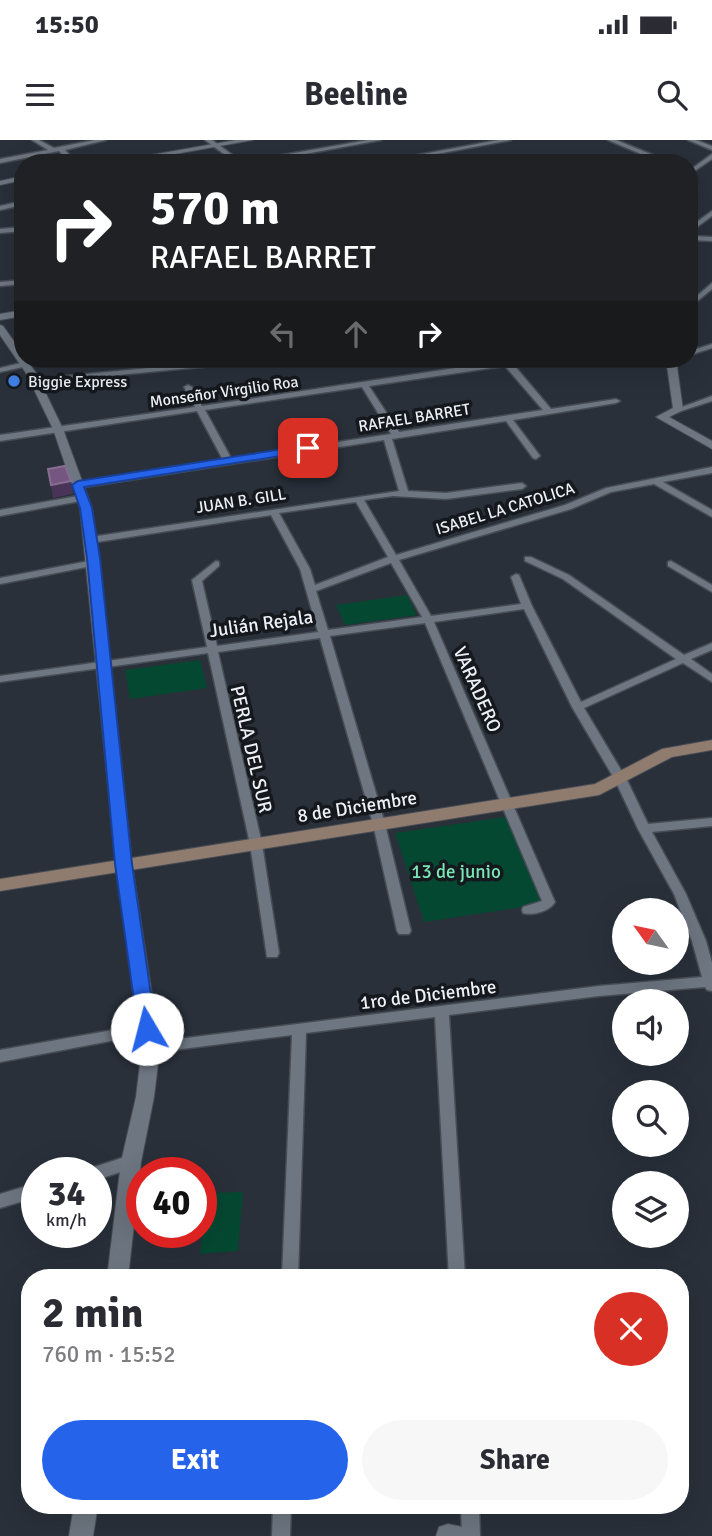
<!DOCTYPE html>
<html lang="en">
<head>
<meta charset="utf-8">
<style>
	:root { --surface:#fff; --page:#f7f7f7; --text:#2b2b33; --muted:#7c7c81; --accent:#2563eb }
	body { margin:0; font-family:Signika,sans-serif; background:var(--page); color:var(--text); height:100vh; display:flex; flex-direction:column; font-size:26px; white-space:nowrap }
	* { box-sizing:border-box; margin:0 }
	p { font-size:23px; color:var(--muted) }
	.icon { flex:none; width:38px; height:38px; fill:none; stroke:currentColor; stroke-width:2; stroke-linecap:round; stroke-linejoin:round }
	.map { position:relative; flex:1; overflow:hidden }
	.details { position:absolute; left:21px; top:1129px; width:668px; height:245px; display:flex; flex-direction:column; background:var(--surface); border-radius:28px; box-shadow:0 7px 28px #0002 }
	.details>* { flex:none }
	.hud { position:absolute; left:14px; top:14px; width:684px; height:214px; border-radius:28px; box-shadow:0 7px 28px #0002; background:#202124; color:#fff; overflow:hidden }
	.needle { width:46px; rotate:303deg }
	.controls { position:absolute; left:612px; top:758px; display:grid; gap:14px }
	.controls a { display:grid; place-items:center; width:77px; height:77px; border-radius:50%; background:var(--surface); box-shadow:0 7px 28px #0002; font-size:35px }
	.speed { position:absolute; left:21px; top:1017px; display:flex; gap:14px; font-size:35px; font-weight:700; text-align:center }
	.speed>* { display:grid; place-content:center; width:91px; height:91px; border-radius:50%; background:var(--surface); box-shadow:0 7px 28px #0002; line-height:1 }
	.speed small { font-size:18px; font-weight:400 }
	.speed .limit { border:10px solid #d22; background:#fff; color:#111 }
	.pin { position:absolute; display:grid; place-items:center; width:60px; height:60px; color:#fff; margin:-30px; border-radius:14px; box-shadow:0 4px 10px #0006 }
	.me { position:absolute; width:77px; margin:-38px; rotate:352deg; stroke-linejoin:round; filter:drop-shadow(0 0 5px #0008) }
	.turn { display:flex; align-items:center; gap:24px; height:147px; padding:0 21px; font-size:32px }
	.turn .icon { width:91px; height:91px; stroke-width:2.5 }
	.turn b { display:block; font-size:49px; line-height:60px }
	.lanes { display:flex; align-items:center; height:66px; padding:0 21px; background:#0003; justify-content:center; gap:35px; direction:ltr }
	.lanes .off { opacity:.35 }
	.round { display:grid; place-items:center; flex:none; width:74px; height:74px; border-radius:37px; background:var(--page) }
	.head { display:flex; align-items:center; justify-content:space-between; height:119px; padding:0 21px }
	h1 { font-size:42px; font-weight:700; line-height:52px }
	.primary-button { display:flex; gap:14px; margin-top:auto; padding:14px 21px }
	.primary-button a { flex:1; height:80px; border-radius:42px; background:var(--accent); color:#fff; font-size:28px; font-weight:700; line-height:80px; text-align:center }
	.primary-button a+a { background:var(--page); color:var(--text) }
	.status { display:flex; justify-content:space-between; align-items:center; height:49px; padding:0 35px; background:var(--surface); direction:ltr }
	.status svg { height:19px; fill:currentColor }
	header { display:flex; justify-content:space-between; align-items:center; height:91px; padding:0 21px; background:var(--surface); font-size:32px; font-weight:700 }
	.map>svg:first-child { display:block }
</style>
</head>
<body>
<div class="status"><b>15:50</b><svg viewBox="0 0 49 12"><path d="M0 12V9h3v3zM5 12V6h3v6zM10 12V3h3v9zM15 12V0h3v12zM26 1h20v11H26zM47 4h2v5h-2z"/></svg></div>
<header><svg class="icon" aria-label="menu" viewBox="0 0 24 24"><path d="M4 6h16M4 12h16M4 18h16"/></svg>Beeline<svg class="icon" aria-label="search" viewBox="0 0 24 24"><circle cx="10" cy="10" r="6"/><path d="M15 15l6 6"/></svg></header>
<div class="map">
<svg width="712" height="1396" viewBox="0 0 712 1396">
	<rect width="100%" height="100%" fill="#29303a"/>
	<g fill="#054831">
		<path d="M407 455 417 475 345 485 336 465Z"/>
		<path d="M200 520 207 548 130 559 125 530Z"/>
		<path d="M505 677 542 764 424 782 395 693Z"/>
		<path d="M243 1052 238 1111 200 1114 207 1053Z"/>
	</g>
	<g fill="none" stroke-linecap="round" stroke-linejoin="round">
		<defs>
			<g id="minor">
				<path d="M32 0H39L54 8 95 0H106L65 10 77 23H71L59 11 0 23V19L48 10Z"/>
				<path d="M205 0H212L242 22 368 0H381L256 23H236Z"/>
				<path d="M498 0H511L389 23H375Z"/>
				<path d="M608 0H616L658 17 689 23 655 20Z"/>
				<path d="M688 0H696L712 6V10Z"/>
				<path d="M712 14V19L690 34V30Z"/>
				<path d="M23 61V65L0 70V66Z"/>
				<path d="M712 71V76L690 92V87Z"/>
				<path d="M23 87V91L0 93V89Z"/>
				<path d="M690 96 712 97V101L690 100Z"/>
				<path d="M23 140V144L0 146V142Z"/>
				<path d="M712 143V149L690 167V162Z"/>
				<path d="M712 204V208L690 215V211Z"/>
				<path d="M242 219 257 220 253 222 35 243 31 241 35 239Z"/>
				<path d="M500 219H538L534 221 513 224 551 269 616 259 620 261 616 263 513 280 540 316 536 319 533 318 506 281 392 299 408 351 446 353 522 343 526 346 522 349 446 359 393 356 364 360 396 415 565 365 606 348 712 327V333L663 342 712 370V377L654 344 611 352 571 369 399 420 431 476 521 464 511 437 516 434 519 435 532 466 581 562 676 519 563 439 525 421V417H531L569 435 684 515 712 503V510L691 519 712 534V542L683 523 584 568 627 640 648 684 712 678V686L652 692 686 754 706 801 712 823V851L707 850 705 847 599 856 449 875 465 1138H449L435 877 306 893 298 1138H282L292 895 151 913 146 911 144 907 146 903 599 846 702 837 692 801 674 754 638 689 615 640 572 567 524 469 434 482 555 762C550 771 533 776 523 773L522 770 523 767 542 761 425 483 330 496 385 684 411 791 409 794H399L397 791 373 684 320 498 218 512 262 704 279 813 277 817H267L250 704 208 513 0 542V536L207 507 192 440 216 421 219 422V426L202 441 217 506 318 492 300 429 271 375 91 403 86 400 91 397 399 351 384 300 78 348 75 347V343L223 320 197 271 0 301V295L195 267 184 247 188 245 192 247 202 266 502 221ZM505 226 543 270 399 292 369 246ZM362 247 391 294 231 318 205 270ZM356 362 388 417 315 445 310 429 279 373ZM391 423 422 477 328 490 316 451Z"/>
				<path d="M25 222 29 224 28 226 0 232V228Z"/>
				<path d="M712 256V261L678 272 674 270Z"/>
				<path d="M83 355 86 356V360L0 376V370Z"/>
				<path d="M94 420 97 421V425L0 444V438Z"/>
				<path d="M671 421 712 445V452L668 426V422Z"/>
				<path d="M147 884 152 885 154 889 152 893 147 894 0 922V910Z"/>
				<path d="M131 1015 136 1017 139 1022 136 1027 96 1040V1032H89L91 1028Z"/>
				<path d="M37 1043V1057L0 1068V1054Z"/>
				<path d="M273 1365H291L290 1396H272Z"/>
				<path d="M461 1365H479L480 1396H462Z"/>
			</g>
			<g id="tertiary">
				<path d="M236 0H253L125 23H106Z"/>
				<path d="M23 36V40L0 45V41Z"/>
				<path d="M23 170V176L0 180V174Z"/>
				<path d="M0 185 3 186 23 214V219H26L36 233 63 289 92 368 99 418 132 724 160 907 154 957 141 1022 128 1138H107L121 1022 136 957 142 907 116 724 80 368 53 289 26 233 0 195Z"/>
				<path d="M666 219H676L683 270 669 277 712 301V309L656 277 673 268Z"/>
				<path d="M74 1365H98L93 1396H69Z"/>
				<path d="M448 1384 463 1387 466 1396H436L439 1387Z"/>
			</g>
			<path id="secondary" d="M712 600V610L672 617 599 655 0 751V739L595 644 662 609Z"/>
		</defs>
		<use href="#minor" stroke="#464c54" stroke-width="3"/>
		<use href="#tertiary" stroke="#464c54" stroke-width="2"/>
		<use href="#secondary" stroke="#464c54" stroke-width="2"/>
		<use href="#minor" fill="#6d7681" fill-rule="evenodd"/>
		<use href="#tertiary" fill="#6d7681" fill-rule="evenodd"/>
		<use href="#secondary" fill="#907b6f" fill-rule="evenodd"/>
	</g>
	<path fill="#473456" d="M71 341 73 354 53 358 51 345Z"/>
	<path fill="#745680" stroke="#866e93" stroke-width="2" d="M65 326 71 341 51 345 48 329Z"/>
	<path fill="#2563eb" stroke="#184099" stroke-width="2" d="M308 305 312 306V311L84 347 92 368 100 418 132 724 156 889 154 894H141L138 889 115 724 87 418 80 368 72 345 78 341Z"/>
	<circle fill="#3f7fe0" stroke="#15181c" stroke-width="2.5" cx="14" cy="241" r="7"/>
	<g text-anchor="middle" stroke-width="7" stroke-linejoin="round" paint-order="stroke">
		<g font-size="16" fill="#ecf1f7" stroke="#15181c" text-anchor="start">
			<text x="28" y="247">Biggie Express</text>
		</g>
		<g font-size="16" fill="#ecf1f7" stroke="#15181c">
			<text transform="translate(224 251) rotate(-8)" y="6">Monseñor Virgilio Roa</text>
			<text transform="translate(414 277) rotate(-9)" y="6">RAFAEL BARRET</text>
			<text transform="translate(241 360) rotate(-9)" y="6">JUAN B. GILL</text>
			<text transform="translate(505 368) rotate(-17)" y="6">ISABEL LA CATOLICA</text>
		</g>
		<g font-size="19" fill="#ecf1f7" stroke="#15181c">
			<text transform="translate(261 483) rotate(-8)" y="7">Julián Rejala</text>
			<text transform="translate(478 549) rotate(66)" y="7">VARADERO</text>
			<text transform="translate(252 609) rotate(77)" y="7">PERLA DEL SUR</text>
			<text transform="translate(357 666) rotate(-9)" y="7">8 de Diciembre</text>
			<text transform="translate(428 854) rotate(-7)" y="7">1ro de Diciembre</text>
		</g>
		<g font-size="19" fill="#7ae6b6" stroke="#15181c">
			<text x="456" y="738">13 de junio</text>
		</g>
	</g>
</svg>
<div class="controls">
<a><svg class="needle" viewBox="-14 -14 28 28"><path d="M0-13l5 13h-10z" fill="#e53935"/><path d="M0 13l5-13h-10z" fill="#7c7c81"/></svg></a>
<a><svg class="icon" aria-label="sound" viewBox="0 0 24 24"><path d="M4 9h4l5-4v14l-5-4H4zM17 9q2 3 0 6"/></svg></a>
<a><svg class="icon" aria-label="search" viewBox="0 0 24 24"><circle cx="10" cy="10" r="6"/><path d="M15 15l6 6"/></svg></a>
<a><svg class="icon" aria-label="layers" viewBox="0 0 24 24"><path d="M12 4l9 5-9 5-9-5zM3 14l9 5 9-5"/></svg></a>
</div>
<div class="speed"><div>34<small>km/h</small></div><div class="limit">40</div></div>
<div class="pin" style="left:308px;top:308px;background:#d93025"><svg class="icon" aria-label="arrive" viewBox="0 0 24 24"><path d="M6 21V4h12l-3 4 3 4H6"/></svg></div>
<svg class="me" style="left:147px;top:889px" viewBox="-20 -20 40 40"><circle r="19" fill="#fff"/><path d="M0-13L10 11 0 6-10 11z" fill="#2563eb"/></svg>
<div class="hud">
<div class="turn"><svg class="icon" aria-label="right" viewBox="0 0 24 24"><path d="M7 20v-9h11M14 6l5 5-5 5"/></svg><div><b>570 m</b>RAFAEL BARRET</div></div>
<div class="lanes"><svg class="icon off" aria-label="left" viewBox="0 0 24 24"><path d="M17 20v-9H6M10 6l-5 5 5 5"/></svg><svg class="icon off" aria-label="ahead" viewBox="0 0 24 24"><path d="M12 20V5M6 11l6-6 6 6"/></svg><svg class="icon" aria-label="right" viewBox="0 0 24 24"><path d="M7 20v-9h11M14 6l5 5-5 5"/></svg></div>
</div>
<section class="details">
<div class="head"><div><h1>2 min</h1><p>760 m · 15:52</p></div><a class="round" style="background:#d93025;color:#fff"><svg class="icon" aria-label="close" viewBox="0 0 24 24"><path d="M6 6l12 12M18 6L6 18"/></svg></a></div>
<div class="primary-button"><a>Exit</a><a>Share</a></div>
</section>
</div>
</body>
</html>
